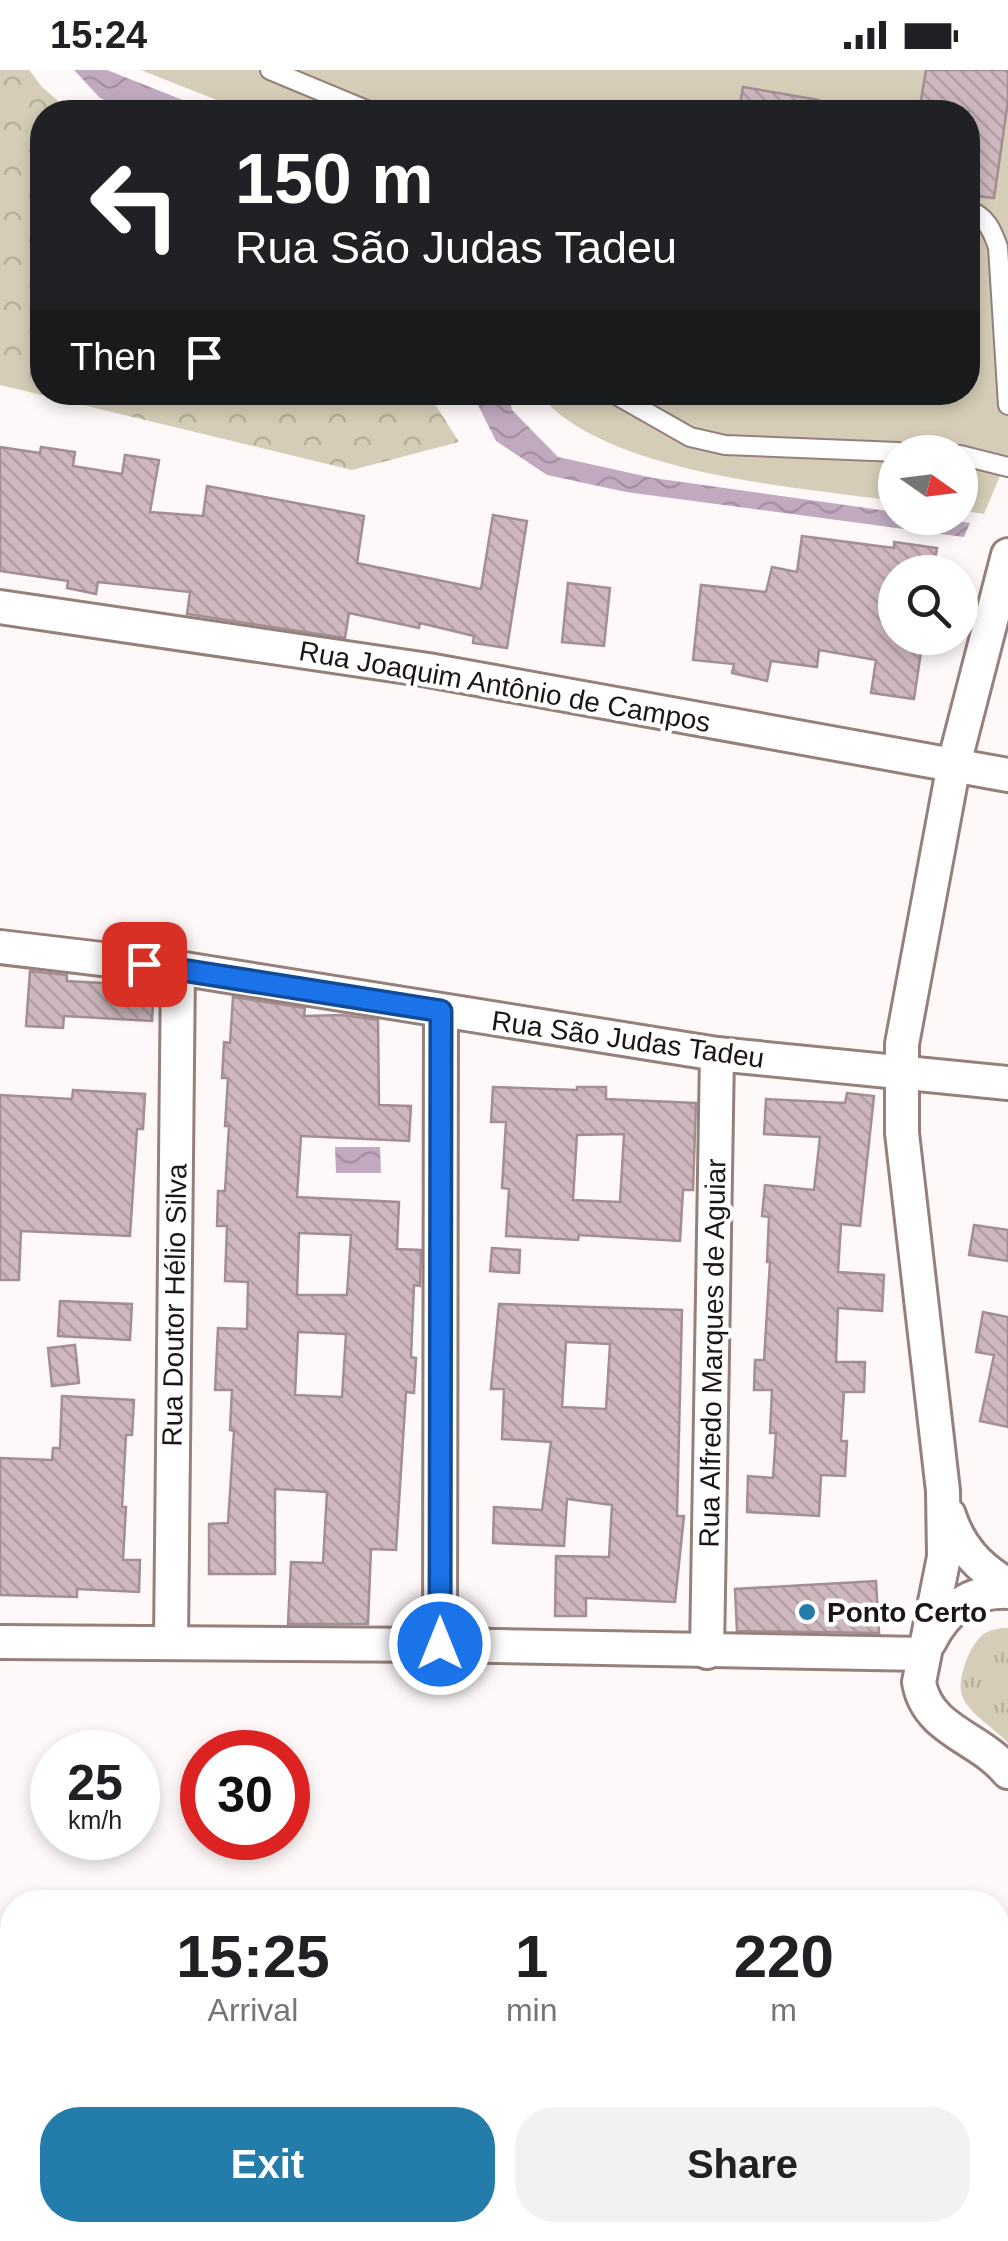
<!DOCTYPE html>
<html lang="en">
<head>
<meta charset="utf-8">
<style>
	:root { --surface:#fff; --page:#f2f2f2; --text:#202124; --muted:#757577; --accent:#237caa }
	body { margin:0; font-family:Helvetica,sans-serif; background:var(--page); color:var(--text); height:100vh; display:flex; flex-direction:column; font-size:38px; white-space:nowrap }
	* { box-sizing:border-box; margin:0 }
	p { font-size:32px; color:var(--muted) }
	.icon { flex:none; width:55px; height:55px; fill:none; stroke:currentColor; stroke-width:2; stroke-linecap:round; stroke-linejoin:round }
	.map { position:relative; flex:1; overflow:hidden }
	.side { position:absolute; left:0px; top:1820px; width:1010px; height:352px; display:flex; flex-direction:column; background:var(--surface); border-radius:40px 40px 0 0; box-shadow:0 5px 15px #0003 }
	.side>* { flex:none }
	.hud { position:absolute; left:30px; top:30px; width:950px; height:305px; border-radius:40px; box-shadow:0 5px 15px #0003; background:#202124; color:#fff; overflow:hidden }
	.needle { width:65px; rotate:104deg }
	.fabs { position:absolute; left:878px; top:365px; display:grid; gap:20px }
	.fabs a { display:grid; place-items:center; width:100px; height:100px; border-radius:50%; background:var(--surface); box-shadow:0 5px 15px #0003; font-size:50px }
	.speed { position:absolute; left:30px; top:1660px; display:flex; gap:20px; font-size:50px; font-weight:700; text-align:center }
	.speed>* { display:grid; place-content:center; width:130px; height:130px; border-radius:50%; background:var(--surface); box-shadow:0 5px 15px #0003; line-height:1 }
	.speed small { font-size:25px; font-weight:400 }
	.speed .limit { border:15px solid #d22; background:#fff; color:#111 }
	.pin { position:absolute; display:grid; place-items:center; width:85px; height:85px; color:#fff; margin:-42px; border-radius:20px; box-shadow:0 5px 15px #0006 }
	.me { position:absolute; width:110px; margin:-55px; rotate:0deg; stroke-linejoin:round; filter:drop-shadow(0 0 8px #0008) }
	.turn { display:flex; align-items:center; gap:35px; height:210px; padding:0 40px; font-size:45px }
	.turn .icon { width:130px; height:130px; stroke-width:2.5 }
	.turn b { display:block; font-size:70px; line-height:85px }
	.then { display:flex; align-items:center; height:95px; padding:0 40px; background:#0003; gap:20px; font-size:38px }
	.eta { display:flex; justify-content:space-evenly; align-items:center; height:170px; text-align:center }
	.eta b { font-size:60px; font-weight:700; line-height:70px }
	.button { display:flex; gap:20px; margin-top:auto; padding:20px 40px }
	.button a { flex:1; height:115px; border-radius:40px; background:var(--accent); color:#fff; font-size:40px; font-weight:700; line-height:115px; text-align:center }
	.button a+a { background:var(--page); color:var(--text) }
	.status { display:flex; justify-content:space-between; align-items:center; height:70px; padding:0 50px; background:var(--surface); direction:ltr }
	.status svg { height:28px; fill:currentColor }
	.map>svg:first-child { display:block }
</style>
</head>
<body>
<div class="status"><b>15:24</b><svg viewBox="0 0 49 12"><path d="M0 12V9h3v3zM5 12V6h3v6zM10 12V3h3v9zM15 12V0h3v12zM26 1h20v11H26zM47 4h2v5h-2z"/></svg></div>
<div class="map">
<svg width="1008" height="2171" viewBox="0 0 1008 2171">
	<defs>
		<pattern id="grass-tufts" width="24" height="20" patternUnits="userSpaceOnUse" patternTransform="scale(2.5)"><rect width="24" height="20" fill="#d5cdb7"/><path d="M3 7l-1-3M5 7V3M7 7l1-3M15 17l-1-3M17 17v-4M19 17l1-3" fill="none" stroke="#b6af9c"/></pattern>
		<pattern id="forest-crowns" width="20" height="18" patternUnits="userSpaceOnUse" patternTransform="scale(2.5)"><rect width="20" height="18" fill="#d5cdb7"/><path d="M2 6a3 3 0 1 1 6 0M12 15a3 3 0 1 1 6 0" fill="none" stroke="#b6af9c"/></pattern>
		<pattern id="water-waves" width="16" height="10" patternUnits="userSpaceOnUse" patternTransform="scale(2.5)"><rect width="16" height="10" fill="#c1aac0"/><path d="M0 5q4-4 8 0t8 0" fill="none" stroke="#a591a4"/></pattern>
		<pattern id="building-back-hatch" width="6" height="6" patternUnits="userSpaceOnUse" patternTransform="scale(2.5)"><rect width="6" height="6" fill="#ceb8be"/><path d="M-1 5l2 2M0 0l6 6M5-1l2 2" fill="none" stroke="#b09da2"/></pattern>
	</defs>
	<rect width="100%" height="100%" fill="#fef9f8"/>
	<path fill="url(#grass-tufts)" d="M1008 1558V1673C995 1659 971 1645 963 1628 955 1611 970 1573 985 1563 993 1559 1000 1558 1008 1558Z"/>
	<path fill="url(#forest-crowns)" d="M0 0H29L42 17 71 42H42V322L428 323 459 372 352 400 0 315Z"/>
	<path fill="#d5cdb7" d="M141 0H1008V387L984 444 960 440V382H895V431C796 417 603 404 538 323L968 322V42H247Z"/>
	<g fill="url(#water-waves)">
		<path d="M74 0H107L213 42H133L100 28Z"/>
		<path d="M472 323H508L512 340 558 387 653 408 895 442V448H934L970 453 964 467 626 422 547 405 496 371Z"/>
		<path d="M335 1077H380L381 1103H336Z"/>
	</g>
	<g fill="url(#building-back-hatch)" stroke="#a38e94" stroke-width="2.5" fill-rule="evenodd">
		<path d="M926 0H1008V31L994 128 968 125V42H919Z"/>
		<path d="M743 17 819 30 818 42H739Z"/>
		<path d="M0 377 40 383 41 377 75 382 73 396 122 404 125 385 159 390 150 442 203 446 207 416 364 446 357 493 481 519 493 445 527 451 507 578 473 573 474 566 420 553 419 558 349 543 345 568 187 544 190 522 98 512 96 524 67 518 68 511 0 501Z"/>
		<path d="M802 466 894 478V472L937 478 933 502H895V568H923L914 629 871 623 876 590 819 580 817 597 771 591 767 611 732 603 734 594 693 590 701 515 766 522 772 497 797 502Z"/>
		<path d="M568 513 610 518 604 576 562 572Z"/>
		<path d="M30 901 67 905V911L154 916 152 951 64 946 63 958 26 956Z"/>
		<path d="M233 927 305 938 304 946 343 945 378 950 379 1035 411 1036 409 1071 301 1066 297 1127 399 1132 397 1179 421 1180 420 1216 414 1215 411 1287 416 1288 414 1323 406 1322 396 1480 371 1479 368 1554H288L291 1492 323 1493 327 1422 275 1419V1504H209V1454L228 1453 234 1361 230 1360 232 1320H215L218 1258 247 1259 248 1212 225 1211 227 1156H217L218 1121H225L229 1056H225L228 1008H222L224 972 230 973ZM299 1163 351 1165 347 1225H297ZM298 1262 346 1264 342 1327 295 1325Z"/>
		<path d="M493 1017 577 1020V1017H606V1029L696 1033 693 1120H683L680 1171 579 1165 578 1170 506 1166 509 1119 502 1118 506 1052H491ZM624 1064 620 1132 573 1130 577 1065Z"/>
		<path d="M73 1020 145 1024 143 1059H137L130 1166 21 1161 19 1210H0V1025L72 1029Z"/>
		<path d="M847 1023 874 1026 860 1156 841 1154 838 1202 884 1205 882 1241 838 1238 836 1292H865L864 1322H844L841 1371H847L845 1406 821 1405 819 1446 747 1442 748 1406 773 1408 776 1363H770L772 1320H754L755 1290H764L770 1192H767L769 1147 762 1146 765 1115 814 1120 820 1067 764 1064 766 1029 845 1033Z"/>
		<path d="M974 1155 1008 1160V1191L969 1185Z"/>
		<path d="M492 1178 520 1180 519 1203 490 1201Z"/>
		<path d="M60 1231 132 1234 130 1270 58 1266Z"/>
		<path d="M499 1234 682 1240 677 1446H684L675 1532 586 1528V1546H555L556 1486 609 1487 612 1435 567 1429 564 1476 493 1473 494 1437 542 1440 551 1372 502 1369 504 1319H491ZM566 1272 610 1274 606 1339 562 1337Z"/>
		<path d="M983 1242 1008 1247V1357L980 1351 994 1285 976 1282Z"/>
		<path d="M75 1275 79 1313 52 1316 48 1278Z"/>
		<path d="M62 1326 134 1330 132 1365H126L122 1437H126L123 1490H140L139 1522 77 1519V1527L0 1525V1388L52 1390 53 1378H60Z"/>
		<path d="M876 1511 879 1563 737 1561 735 1519Z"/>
	</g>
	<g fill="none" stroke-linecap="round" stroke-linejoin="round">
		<defs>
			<g id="service">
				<path d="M270 0 371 42"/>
				<path d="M968 140C986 146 992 160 998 177L1008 335"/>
				<path d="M611 322 690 367 725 375 898 382"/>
				<path d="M960 385 1008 397"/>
			</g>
			<g id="minor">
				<path d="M1008 485 954 694 902 974V1063L943 1421 944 1487 919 1612C927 1661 980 1667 1008 1702"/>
				<path d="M0 537 428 600 1008 705"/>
				<path d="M0 877 178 898 717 984 1008 1013"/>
				<path d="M949 1445C959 1477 979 1498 1008 1515"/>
				<path d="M930 1571C946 1539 971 1520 1008 1522"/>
				<path d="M0 1572 440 1575 923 1584"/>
				<path d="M171 1572 178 898"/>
				<path d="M440 1575 441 941"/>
				<path d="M707 1582 717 984"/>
			</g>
		</defs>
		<use href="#service" stroke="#95807c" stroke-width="22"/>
		<use href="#minor" stroke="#95807c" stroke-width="38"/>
		<use href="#service" stroke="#fff" stroke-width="18"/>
		<use href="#minor" stroke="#fff" stroke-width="32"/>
	</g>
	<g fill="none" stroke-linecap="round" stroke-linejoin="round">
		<defs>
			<path id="route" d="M144 894 441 941 440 1574"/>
		</defs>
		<use href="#route" stroke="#114b97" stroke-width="25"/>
		<use href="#route" stroke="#1a73e8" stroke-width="18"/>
	</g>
	<circle fill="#237caa" stroke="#fff" stroke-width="4" cx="807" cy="1542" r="10"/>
	<g text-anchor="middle" stroke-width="9" stroke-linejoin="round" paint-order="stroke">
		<g font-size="28" fill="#1d1514" stroke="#fff">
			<text transform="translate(505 616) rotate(10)" y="10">Rua Joaquim Antônio de Campos</text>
			<text transform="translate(628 969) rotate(8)" y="10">Rua São Judas Tadeu</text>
			<text transform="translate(174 1235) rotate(-89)" y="10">Rua Doutor Hélio Silva</text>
			<text transform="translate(712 1283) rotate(-89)" y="10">Rua Alfredo Marques de Aguiar</text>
		</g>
		<g font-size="28" font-weight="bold" fill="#1d1514" stroke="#fff" text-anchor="start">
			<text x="827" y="1552">Ponto Certo</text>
		</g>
	</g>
</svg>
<div class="fabs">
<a><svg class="needle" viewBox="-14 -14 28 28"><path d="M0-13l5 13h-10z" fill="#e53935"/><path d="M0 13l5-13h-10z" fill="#757577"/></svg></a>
<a><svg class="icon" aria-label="search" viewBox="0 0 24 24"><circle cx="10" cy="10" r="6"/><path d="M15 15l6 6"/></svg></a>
</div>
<div class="speed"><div>25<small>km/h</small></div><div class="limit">30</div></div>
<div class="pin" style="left:144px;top:894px;background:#d93025"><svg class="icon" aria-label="arrive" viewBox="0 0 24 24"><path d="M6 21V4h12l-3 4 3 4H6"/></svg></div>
<svg class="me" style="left:440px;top:1574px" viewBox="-20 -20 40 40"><circle r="17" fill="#1a73e8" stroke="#fff" stroke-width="3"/><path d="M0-11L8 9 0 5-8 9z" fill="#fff"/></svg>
<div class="hud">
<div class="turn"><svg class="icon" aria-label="left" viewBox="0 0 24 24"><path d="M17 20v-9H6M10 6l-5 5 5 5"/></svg><div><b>150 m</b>Rua São Judas Tadeu</div></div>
<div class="then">Then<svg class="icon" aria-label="arrive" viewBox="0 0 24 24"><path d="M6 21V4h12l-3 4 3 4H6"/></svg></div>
</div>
<section class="side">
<div class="eta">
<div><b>15:25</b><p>Arrival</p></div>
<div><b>1</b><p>min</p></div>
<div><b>220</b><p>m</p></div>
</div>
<div class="button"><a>Exit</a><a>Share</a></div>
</section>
</div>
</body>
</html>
